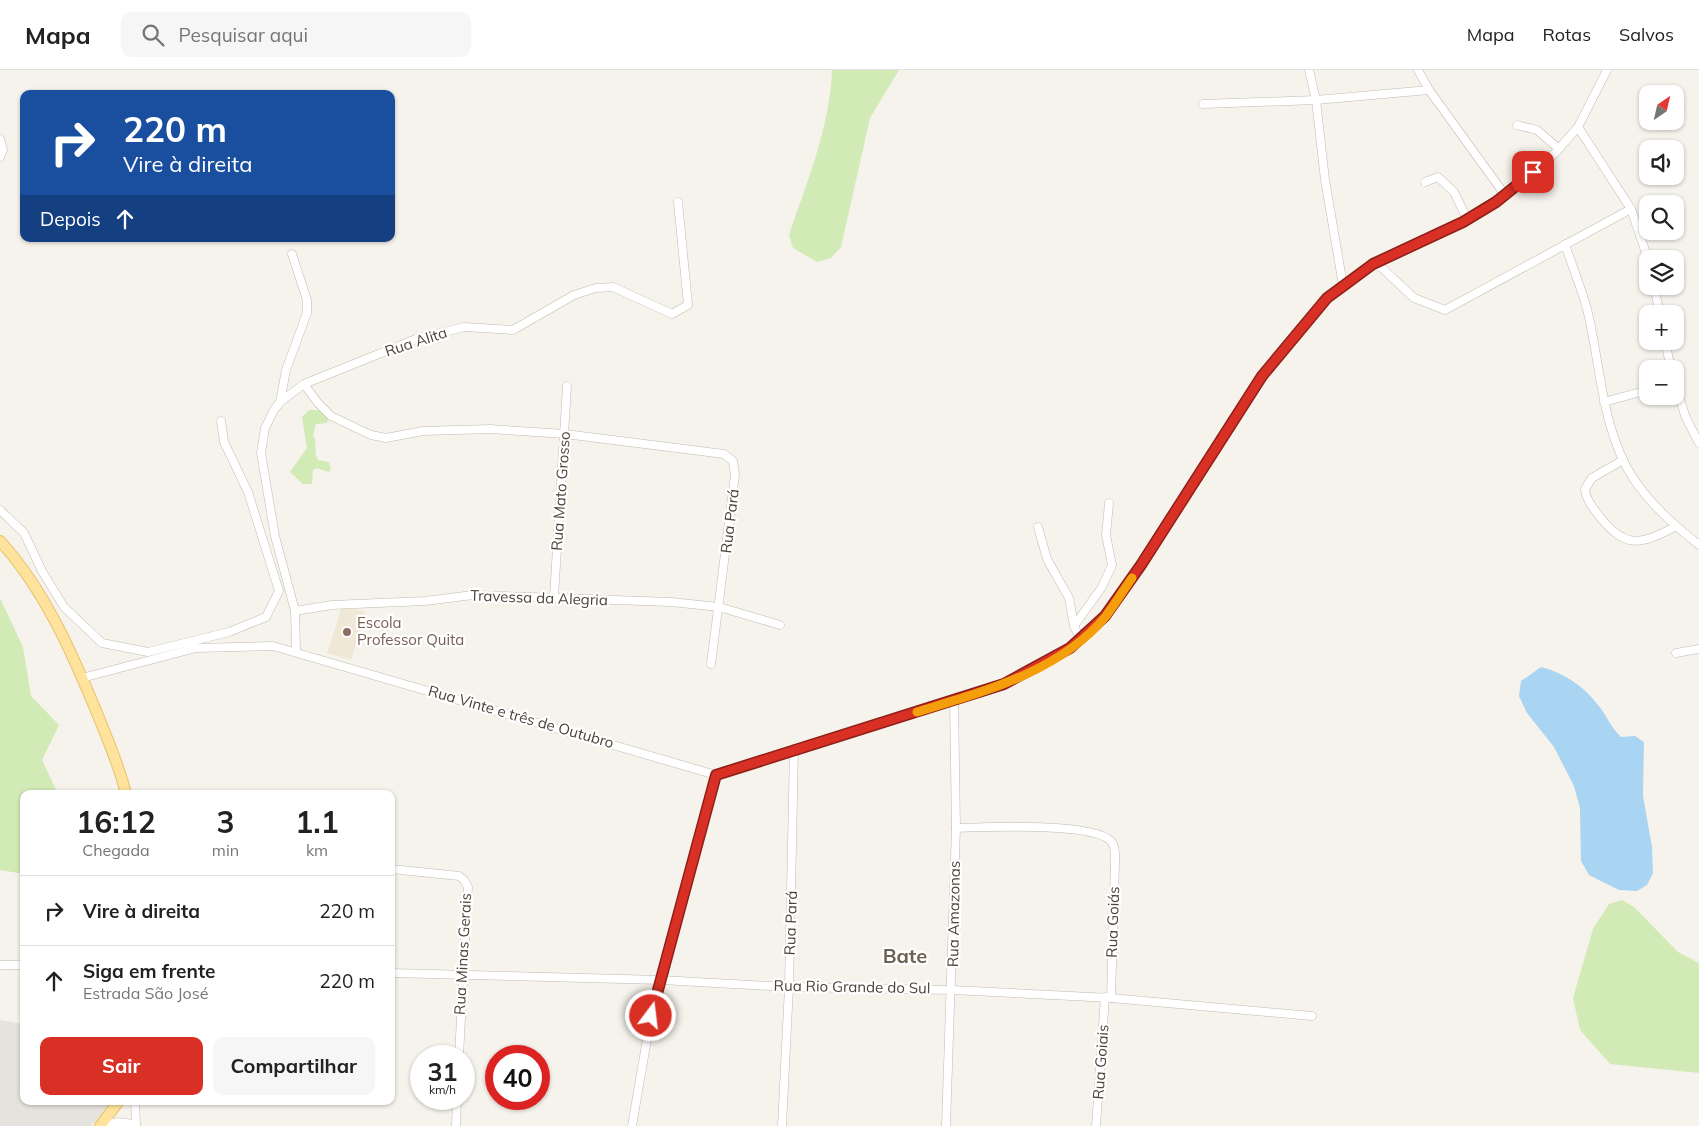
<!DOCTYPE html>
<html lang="pt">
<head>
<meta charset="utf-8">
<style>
	:root { --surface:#fff; --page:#f6f6f6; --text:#222; --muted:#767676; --line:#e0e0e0; --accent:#d93025 }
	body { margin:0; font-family:Mulish,sans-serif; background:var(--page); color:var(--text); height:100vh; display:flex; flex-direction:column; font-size:19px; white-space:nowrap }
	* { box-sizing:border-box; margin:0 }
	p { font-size:16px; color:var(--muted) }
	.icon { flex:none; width:28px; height:28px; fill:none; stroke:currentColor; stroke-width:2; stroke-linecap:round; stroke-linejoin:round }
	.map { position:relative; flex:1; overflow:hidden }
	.drawer { position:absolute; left:20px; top:720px; width:375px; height:315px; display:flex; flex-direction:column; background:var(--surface); border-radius:10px; box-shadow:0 1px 4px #0004 }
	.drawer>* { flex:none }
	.guide { position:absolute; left:20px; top:20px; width:375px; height:152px; border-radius:10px; box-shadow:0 1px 4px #0004; background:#1a4fa0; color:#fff; overflow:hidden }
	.needle { width:32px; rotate:34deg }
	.buttons { position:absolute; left:1639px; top:15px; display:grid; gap:10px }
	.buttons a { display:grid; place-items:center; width:45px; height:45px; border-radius:10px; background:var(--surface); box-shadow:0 1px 4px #0004; font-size:25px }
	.speed { position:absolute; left:410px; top:975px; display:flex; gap:10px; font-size:25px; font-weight:700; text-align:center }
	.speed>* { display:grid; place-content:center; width:65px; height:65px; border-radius:50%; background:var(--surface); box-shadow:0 1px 4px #0004; line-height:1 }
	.speed small { font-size:12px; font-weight:400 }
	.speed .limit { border:8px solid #d22; background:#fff; color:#111 }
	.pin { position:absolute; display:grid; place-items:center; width:42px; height:42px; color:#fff; margin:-21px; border-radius:10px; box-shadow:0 2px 8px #0006 }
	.me { position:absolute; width:55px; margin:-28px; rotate:15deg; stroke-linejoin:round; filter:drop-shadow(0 0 4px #0008) }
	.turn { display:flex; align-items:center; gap:18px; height:105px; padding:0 20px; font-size:22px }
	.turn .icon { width:65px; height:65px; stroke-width:2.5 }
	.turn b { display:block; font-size:35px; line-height:42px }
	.then { display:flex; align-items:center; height:48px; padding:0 20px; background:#0003; gap:10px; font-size:19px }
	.eta { display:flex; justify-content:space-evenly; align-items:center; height:85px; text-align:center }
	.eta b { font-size:30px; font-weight:700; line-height:35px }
	.action { display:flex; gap:10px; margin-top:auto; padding:10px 20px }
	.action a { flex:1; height:58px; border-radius:10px; background:var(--accent); color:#fff; font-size:20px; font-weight:700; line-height:58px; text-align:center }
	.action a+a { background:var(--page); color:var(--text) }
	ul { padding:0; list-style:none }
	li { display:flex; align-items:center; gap:15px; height:70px; padding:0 20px; border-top:1px solid var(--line) }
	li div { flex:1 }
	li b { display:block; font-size:19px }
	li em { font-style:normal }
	header { display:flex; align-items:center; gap:30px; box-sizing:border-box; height:70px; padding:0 25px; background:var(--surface); border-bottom:1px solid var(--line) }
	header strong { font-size:24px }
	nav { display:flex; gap:28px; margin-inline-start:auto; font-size:18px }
	.search { width:350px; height:45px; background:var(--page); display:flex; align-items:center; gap:12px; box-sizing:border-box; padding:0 18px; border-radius:10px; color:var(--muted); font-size:19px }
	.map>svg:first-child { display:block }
</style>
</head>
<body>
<header>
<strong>Mapa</strong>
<div class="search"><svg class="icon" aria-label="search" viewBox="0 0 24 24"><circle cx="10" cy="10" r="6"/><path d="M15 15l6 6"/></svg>Pesquisar aqui</div>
<nav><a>Mapa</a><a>Rotas</a><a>Salvos</a></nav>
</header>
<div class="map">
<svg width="1699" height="1056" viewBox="0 0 1699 1056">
	<rect width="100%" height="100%" fill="#f6f3ec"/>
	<path fill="#e6e2dd" d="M0 950 18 953 24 957V1031H112L91 1056H0Z"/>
	<path fill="#efe8d6" d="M342 537 366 542 351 590 327 583Z"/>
	<g fill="#d2eab5">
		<path d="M832 0H899L870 48 841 177 831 188 817 192 793 178 789 165C807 112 830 57 832 0Z"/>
		<path d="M309 340H320L328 349 327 353 316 354 313 365C318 373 313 383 318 390L329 392 331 399 329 402 316 398 313 400 312 414H303L290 402 307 378 302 347Z"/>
		<path d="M0 528 23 577 31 626 59 655 42 690 58 724H24V804L0 800Z"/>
		<path d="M1622 830 1634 837 1678 882 1699 893V1003L1610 994 1580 960 1573 928 1593 859 1609 834Z"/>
	</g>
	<path fill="#a9d4f2" d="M1541 597C1564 603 1584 616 1598 635 1607 646 1610 656 1621 667L1635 666 1644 672 1643 726 1652 777 1653 803 1647 815 1637 821 1619 820 1589 805 1581 791 1580 738 1574 716 1554 677 1527 643 1519 626 1521 611Z"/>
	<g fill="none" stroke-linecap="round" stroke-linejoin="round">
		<defs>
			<g id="minor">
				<path d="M1309 0 1316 30 1325 110 1343 215"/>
				<path d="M1418 0 1429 20 1505 125"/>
				<path d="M1203 34 1316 30 1429 20"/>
				<path d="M1517 55 1537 60 1559 79"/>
				<path d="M1578 57 1631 139 1648 189"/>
				<path d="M0 69 3 80 0 87"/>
				<path d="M1425 112 1438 107 1454 122 1467 149"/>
				<path d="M1565 174C1572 196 1581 217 1587 239 1601 295 1601 358 1633 408 1651 435 1674 455 1699 475"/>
				<path d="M1373 194 1382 198 1414 228 1445 240 1631 139"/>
				<path d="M1654 216 1660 244"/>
				<path d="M1665 271 1671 299"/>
				<path d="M304 314 318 333 331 346 371 365 386 368 423 361 490 359 565 364 724 384 733 391 735 405 711 594"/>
				<path d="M1675 314 1686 348 1699 373"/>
				<path d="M280 332 286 300 307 243V230L292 184"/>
				<path d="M1604 332 1648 320"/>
				<path d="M1623 390 1592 408 1585 419C1586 430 1593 438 1600 447 1626 480 1641 474 1675 457"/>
				<path d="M0 440 24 463 42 501 64 537 102 573 148 582 229 562 266 547 279 521 248 422 224 372 221 351"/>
				<path d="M1038 457 1047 489 1069 528 1074 556"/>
				<path d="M554 527 567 316"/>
				<path d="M295 541 332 535 425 531 473 525 671 532 719 537 780 555"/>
				<path d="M1081 570 1074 556 1102 517 1112 495 1106 465 1109 433"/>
				<path d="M296 581 295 541 275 466 261 383 265 358 274 340 280 332 304 314 416 269 464 257 513 260 574 225 596 218 613 217 672 244 688 235 678 132"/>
				<path d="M1676 583 1699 579"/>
				<path d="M82 608 196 578 273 576 716 705 1003 614 1071 578 1105 546 1141 495 1262 306 1327 228 1373 194 1463 151 1522 113 1556 82 1578 57 1607 0"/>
				<path d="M956 758C985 757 1092 752 1111 771 1116 777 1115 786 1115 793L1111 928"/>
				<path d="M391 799 459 806 464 810 468 817 459 986"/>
				<path d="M0 895H24"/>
				<path d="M391 903 661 910 789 917 952 920 1111 928 1312 946"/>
				<path d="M135 1031 136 1056"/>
				<path d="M100 1056C109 1052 125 1050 134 1056"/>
				<path d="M456 1056 457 1029"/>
				<path d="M632 1056 651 946 716 705"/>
				<path d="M782 1056 789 917 794 679"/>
				<path d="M946 1056 956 758 954 631"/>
				<path d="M1096 1056 1105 927"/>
			</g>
			<g id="major">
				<path d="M0 471C45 520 74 587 99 648 109 673 120 698 126 724"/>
				<path d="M100 1056 119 1031"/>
			</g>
		</defs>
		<use href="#minor" stroke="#c2bbae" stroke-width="9"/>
		<use href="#major" stroke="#e6c16a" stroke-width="12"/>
		<use href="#minor" stroke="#fff" stroke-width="8"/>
		<use href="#major" stroke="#ffe39c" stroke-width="10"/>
	</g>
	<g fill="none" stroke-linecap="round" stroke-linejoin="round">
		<defs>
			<path id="route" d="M651 946 716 705 1004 614 1070 578 1105 546 1141 495 1262 306 1327 228 1373 194 1463 152 1496 132 1533 102"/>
		</defs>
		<use href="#route" stroke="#8d1f18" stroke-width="12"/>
		<use href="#route" stroke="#d93025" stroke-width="9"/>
		<path stroke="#f59e0b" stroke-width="9" d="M917 642C982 622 1060 602 1106 546 1115 534 1123 521 1132 508"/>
	</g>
	<circle fill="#8d6e63" stroke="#fff" stroke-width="2" cx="347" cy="562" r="5"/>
	<g text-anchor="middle" stroke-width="4.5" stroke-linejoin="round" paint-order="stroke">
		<g font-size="15" fill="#4b4439" stroke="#fff">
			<text transform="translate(416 272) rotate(-18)" y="5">Rua Alita</text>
			<text transform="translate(561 421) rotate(-86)" y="5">Rua Mato Grosso</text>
			<text transform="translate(730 451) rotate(-83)" y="5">Rua Pará</text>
			<text transform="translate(539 528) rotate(2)" y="5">Travessa da Alegria</text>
			<text transform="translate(521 647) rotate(16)" y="5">Rua Vinte e três de Outubro</text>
			<text transform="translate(954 844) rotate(-89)" y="5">Rua Amazonas</text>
			<text transform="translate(1113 852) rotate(-88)" y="5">Rua Goiás</text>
			<text transform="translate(791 853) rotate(-88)" y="5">Rua Pará</text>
			<text transform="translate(463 884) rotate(-87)" y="5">Rua Minas Gerais</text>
			<text transform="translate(852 917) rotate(1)" y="5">Rua Rio Grande do Sul</text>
			<text transform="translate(1101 992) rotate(-86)" y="5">Rua Goiais</text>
		</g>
		<g font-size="15" fill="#785e54" stroke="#fff" text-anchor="start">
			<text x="357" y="558">Escola<tspan x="357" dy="17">Professor Quita</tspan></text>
		</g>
		<g font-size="20" font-weight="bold" fill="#6e6250" stroke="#fff">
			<text x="905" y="893">Bate</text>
		</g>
	</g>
</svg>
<div class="buttons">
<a><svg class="needle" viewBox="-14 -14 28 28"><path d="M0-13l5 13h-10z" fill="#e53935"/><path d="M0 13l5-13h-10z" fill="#767676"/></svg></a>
<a><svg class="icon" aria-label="sound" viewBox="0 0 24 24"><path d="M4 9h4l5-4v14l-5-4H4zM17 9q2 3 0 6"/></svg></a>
<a><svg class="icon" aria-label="search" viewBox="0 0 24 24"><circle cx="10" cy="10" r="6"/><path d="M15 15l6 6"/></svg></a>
<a><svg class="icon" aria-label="layers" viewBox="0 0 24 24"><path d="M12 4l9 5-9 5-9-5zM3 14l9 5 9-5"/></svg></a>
<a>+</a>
<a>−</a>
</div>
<div class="speed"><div>31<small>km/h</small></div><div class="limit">40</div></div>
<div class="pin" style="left:1533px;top:102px;background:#d93025"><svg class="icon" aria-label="arrive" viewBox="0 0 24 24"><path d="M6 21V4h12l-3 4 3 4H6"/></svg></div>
<svg class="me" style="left:651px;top:946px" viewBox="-20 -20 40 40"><circle r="17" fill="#d93025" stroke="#fff" stroke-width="3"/><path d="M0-11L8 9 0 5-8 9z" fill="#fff"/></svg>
<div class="guide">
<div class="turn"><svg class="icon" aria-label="right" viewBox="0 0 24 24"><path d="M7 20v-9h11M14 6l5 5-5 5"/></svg><div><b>220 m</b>Vire à direita</div></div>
<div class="then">Depois<svg class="icon" aria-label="ahead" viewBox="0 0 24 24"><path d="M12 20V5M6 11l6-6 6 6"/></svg></div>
</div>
<section class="drawer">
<div class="eta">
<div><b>16:12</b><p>Chegada</p></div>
<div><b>3</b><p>min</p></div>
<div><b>1.1</b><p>km</p></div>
</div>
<ul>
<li><svg class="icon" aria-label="right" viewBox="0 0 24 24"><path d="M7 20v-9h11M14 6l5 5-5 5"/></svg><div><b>Vire à direita</b></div><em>220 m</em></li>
<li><svg class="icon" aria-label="ahead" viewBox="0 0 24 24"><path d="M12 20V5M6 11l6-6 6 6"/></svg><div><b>Siga em frente</b><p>Estrada São José</p></div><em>220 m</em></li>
</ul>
<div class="action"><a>Sair</a><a>Compartilhar</a></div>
</section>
</div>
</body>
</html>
